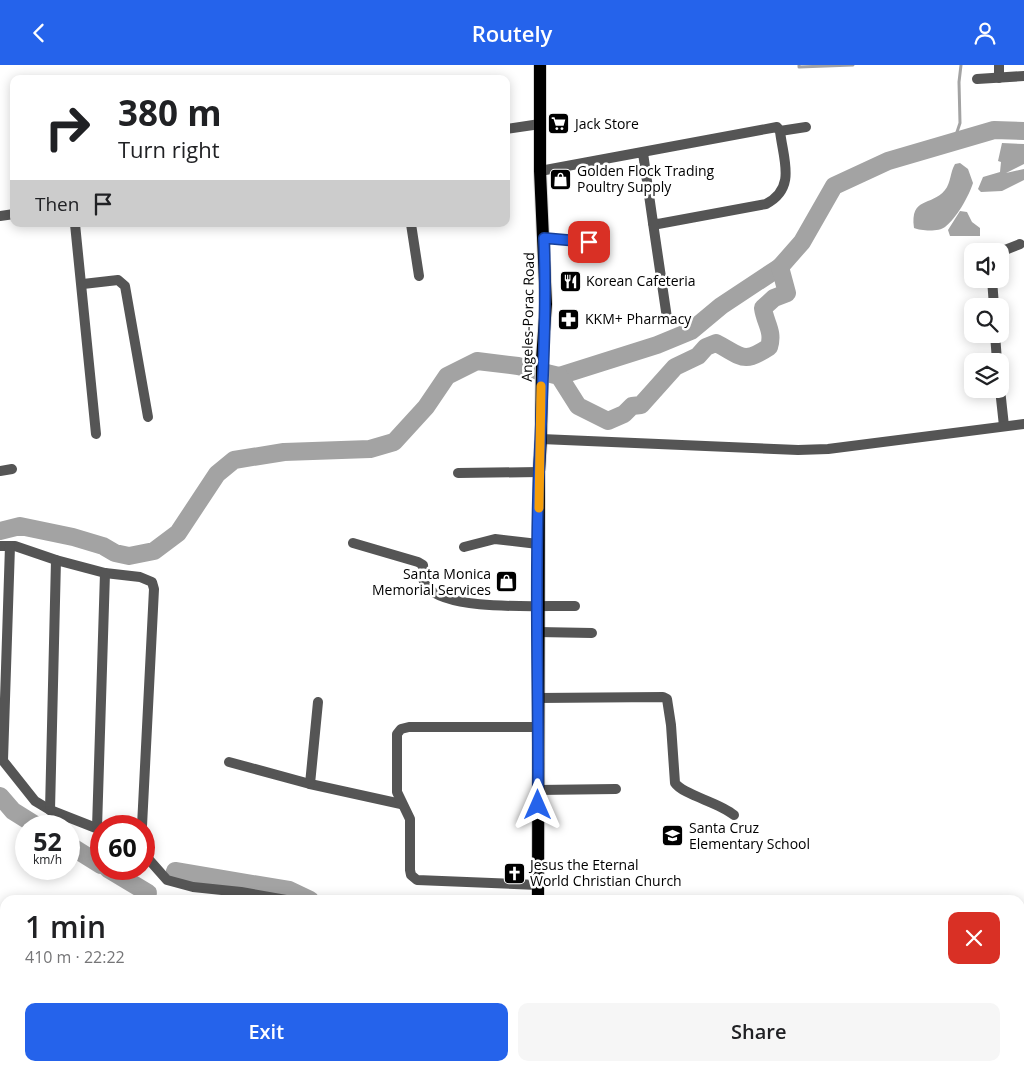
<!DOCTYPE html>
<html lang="en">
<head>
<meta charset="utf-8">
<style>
	:root { --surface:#fff; --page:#f6f6f6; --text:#202124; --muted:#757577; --accent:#2563eb }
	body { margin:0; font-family:"Open Sans",sans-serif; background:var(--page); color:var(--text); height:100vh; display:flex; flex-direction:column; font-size:19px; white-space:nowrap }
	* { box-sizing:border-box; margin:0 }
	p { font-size:16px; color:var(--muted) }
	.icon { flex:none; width:28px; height:28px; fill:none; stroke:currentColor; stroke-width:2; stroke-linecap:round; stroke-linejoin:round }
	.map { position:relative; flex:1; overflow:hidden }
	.panel { position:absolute; left:0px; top:830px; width:1025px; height:176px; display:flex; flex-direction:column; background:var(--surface); border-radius:15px 15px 0 0; box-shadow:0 2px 12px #0003 }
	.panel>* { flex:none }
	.banner { position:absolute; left:10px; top:10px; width:500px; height:152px; border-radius:10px; box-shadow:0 2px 12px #0003; background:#fff; color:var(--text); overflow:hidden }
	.tools { position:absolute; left:964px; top:178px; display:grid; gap:10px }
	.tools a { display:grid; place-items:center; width:45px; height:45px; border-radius:10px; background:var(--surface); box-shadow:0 2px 12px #0003; font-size:25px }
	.speed { position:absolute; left:15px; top:750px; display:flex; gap:10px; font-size:25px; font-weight:700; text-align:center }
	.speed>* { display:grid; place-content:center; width:65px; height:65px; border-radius:50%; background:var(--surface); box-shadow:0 2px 12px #0003; line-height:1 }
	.speed small { font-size:12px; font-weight:400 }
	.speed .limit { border:8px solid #d22; background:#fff; color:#111 }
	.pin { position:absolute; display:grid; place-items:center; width:42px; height:42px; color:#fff; margin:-21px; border-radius:10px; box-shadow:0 2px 8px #0006 }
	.me { position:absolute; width:55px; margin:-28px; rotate:0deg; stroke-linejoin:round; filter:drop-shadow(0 0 4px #0008) }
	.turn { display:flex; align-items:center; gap:18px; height:105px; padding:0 25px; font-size:22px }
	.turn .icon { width:65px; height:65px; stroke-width:2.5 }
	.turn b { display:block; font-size:35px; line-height:42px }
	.then { display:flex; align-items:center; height:48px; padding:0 25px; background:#0003; gap:10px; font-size:19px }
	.round { display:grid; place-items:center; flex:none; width:52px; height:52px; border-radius:10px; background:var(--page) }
	.head { display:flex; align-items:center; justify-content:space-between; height:85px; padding:0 25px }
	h1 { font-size:30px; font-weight:600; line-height:38px }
	.primary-button { display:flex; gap:10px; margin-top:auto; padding:10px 25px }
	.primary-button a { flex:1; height:58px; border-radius:10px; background:var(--accent); color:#fff; font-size:20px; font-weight:600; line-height:58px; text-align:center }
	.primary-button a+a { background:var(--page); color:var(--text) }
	header { display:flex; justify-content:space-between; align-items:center; height:65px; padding:0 25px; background:var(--accent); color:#fff; font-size:22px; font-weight:600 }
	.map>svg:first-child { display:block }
</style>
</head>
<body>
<header><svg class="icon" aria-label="back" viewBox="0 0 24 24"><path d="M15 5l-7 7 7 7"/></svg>Routely<svg class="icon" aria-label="person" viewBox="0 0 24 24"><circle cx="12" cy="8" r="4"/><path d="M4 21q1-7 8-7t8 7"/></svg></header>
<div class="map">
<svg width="1024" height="1006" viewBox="0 0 1024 1006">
	<rect width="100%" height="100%" fill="#fff"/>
	<g fill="#a3a3a3">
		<path d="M1002 78 1024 79V99L1006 108 1024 104V115L1002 126 981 127 978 124 983 112 1000 107 1001 97 998 96Z"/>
		<path d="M960 98 968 104 973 118C969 131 956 154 945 162 939 167 921 166 914 163 910 131 931 142 945 125 951 118 950 107 955 99Z"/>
		<path d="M960 146 967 147 972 157 980 163V171H950L948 165Z"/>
	</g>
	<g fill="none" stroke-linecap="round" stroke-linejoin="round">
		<g stroke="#a3a3a3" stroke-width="3">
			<path d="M799 0V2L853 0"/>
			<path d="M953 79 960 58 959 17 961 0"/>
		</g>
		<g stroke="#a3a3a3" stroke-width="18">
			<path d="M559 311 657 280 691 266 721 241 780 202"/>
			<path d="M0 466 20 461 73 472 103 481 115 488 129 491 154 486 178 468 217 409 234 395 284 387 370 384 394 377 426 342 447 311 477 296 518 301 559 311 578 341 608 356 624 349 632 341 641 340 675 302 698 291 706 282 716 278C742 291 742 300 769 282 774 266 765 258 763 243L774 233 787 228 780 202 802 177 834 121 888 96 994 65 1024 66"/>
			<path d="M0 731 13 746 37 761"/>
			<path d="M69 780 101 800"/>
			<path d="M108 804 148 828"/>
			<path d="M175 806 289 825 310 835"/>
			<path d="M651 1001 655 1006"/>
		</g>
		<defs>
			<g id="primary">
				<path d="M538 835 539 407 541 374 542 294 546 239 540 106V0"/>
				<path d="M572 1001 574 1006"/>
			</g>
		</defs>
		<use href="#primary" stroke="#dbdbdb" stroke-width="14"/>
		<g stroke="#555" stroke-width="10">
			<path d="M999 0V13"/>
			<path d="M977 14 1024 11"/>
			<path d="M506 64 540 59"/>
			<path d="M780 66 806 62"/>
			<path d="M540 106 777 62 780 66C783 94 797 123 766 139L658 159 653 158 643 88"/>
			<path d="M0 151 14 149"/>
			<path d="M653 158 667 253"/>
			<path d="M75 159 96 369"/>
			<path d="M411 159 419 211"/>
			<path d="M544 173 589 177"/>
			<path d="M1000 187 1020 179"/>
			<path d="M992 214 994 241"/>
			<path d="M83 219 118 215 125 221 148 352"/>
			<path d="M995 269 997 296"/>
			<path d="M1000 324 1004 361"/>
			<path d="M541 374 798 385 828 384 1024 359"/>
			<path d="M0 406 12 404"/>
			<path d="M458 408 539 407"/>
			<path d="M353 478 418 497 423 500C424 507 421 516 427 522 449 547 541 540 575 541"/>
			<path d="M0 481H15L56 495 105 508 140 512 152 517 154 524 142 761"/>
			<path d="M464 482 495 474 538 479"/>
			<path d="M538 567 592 568"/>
			<path d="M538 633 663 632 667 634 671 660 675 718C683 730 719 737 734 750"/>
			<path d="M318 637 310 719 401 739"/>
			<path d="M0 692 35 736 50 745 101 765"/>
			<path d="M3 695 10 481"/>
			<path d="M229 697 310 719"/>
			<path d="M538 725 616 724"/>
			<path d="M50 745 56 495"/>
			<path d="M97 763 105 508"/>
			<path d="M144 789 167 815 193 822 241 827 286 835"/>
			<path d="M538 820 417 815 411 810 410 805V754L397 727V669L401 664 409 662H538"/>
			<path d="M0 861H5"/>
			<path d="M394 1001 458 1006"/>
			<path d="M352 1006V1001"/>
		</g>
		<use href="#primary" stroke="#000" stroke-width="12"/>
	</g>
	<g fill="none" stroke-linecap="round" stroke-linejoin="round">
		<defs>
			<path id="route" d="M538 740C539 630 534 518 539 407 542 329 547 251 544 173L589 177"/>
		</defs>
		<use href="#route" stroke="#184099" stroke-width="12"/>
		<use href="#route" stroke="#2563eb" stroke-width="9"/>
		<path stroke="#f59e0b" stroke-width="9" d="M539 443 541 321"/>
	</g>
	<defs>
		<symbol id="supermarket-square" viewBox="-11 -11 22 22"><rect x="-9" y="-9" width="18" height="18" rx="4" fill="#000" stroke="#fff"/><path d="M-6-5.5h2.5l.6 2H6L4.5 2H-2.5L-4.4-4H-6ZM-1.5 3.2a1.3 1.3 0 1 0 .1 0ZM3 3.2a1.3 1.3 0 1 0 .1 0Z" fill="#fff"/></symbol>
		<symbol id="shop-square" viewBox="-11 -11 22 22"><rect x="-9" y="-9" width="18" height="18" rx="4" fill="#000" stroke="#fff"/><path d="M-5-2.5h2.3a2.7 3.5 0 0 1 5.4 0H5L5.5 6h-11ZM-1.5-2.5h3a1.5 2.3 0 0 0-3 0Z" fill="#fff"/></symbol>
		<symbol id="restaurant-square" viewBox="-11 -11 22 22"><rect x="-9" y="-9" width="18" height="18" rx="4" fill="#000" stroke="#fff"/><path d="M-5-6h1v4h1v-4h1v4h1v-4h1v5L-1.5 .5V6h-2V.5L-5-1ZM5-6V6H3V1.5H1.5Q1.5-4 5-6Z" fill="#fff"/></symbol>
		<symbol id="pharmacy-square" viewBox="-11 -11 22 22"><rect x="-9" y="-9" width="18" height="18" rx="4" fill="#000" stroke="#fff"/><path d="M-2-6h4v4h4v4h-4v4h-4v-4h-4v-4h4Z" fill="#fff"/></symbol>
		<symbol id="school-square" viewBox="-11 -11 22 22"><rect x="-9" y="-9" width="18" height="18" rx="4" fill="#000" stroke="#fff"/><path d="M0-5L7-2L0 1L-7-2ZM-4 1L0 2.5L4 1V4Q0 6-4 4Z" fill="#fff"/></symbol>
		<symbol id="church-square" viewBox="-11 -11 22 22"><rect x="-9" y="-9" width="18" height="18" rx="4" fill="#000" stroke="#fff"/><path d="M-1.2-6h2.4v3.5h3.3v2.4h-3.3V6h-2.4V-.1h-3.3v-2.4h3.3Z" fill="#fff"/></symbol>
	</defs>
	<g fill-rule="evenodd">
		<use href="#supermarket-square" x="546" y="46" width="25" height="25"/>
		<use href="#shop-square" x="548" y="102" width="25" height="25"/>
		<use href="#restaurant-square" x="558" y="204" width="25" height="25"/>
		<use href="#pharmacy-square" x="556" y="242" width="25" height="25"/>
		<use href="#shop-square" x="494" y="504" width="25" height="25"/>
		<use href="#school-square" x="660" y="758" width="25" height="25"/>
		<use href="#church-square" x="502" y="796" width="25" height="25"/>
	</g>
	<g text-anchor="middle" stroke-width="5" stroke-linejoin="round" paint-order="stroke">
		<g font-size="14" fill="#000" stroke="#fff" text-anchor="start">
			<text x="575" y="64">Jack Store</text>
			<text x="577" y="111">Golden Flock Trading<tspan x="577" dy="16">Poultry Supply</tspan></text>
			<text x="586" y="221">Korean Cafeteria</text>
			<text x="585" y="259">KKM+ Pharmacy</text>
			<text x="491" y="514" text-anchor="end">Santa Monica<tspan x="491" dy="16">Memorial Services</tspan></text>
			<text x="689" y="768">Santa Cruz<tspan x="689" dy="16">Elementary School</tspan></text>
			<text x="530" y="805">Jesus the Eternal<tspan x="530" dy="16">World Christian Church</tspan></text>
		</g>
		<g font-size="14" fill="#000" stroke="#fff">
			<text transform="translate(528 252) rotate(-89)" y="5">Angeles-Porac Road</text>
		</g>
	</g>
</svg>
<div class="tools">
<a><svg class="icon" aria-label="sound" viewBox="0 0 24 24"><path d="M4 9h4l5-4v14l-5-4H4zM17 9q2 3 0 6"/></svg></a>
<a><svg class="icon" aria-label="search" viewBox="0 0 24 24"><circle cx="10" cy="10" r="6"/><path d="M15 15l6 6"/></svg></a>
<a><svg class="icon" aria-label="layers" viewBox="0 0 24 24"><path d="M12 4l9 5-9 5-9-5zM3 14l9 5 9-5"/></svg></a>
</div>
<div class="speed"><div>52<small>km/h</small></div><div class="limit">60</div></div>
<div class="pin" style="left:589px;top:177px;background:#d93025"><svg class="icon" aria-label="arrive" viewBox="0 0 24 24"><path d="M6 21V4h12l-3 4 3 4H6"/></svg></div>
<svg class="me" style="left:538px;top:740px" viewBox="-20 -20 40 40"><path d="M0-17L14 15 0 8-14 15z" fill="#2563eb" stroke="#fff" stroke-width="4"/></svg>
<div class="banner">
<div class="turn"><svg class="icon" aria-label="right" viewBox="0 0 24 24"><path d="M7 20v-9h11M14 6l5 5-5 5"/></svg><div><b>380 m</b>Turn right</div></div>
<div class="then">Then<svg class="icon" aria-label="arrive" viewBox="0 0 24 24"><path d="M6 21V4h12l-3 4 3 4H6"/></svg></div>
</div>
<section class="panel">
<div class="head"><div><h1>1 min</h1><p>410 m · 22:22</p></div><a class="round" style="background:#d93025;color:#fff"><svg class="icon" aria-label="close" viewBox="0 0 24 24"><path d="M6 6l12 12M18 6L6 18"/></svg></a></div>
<div class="primary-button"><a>Exit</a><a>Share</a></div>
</section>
</div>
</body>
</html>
